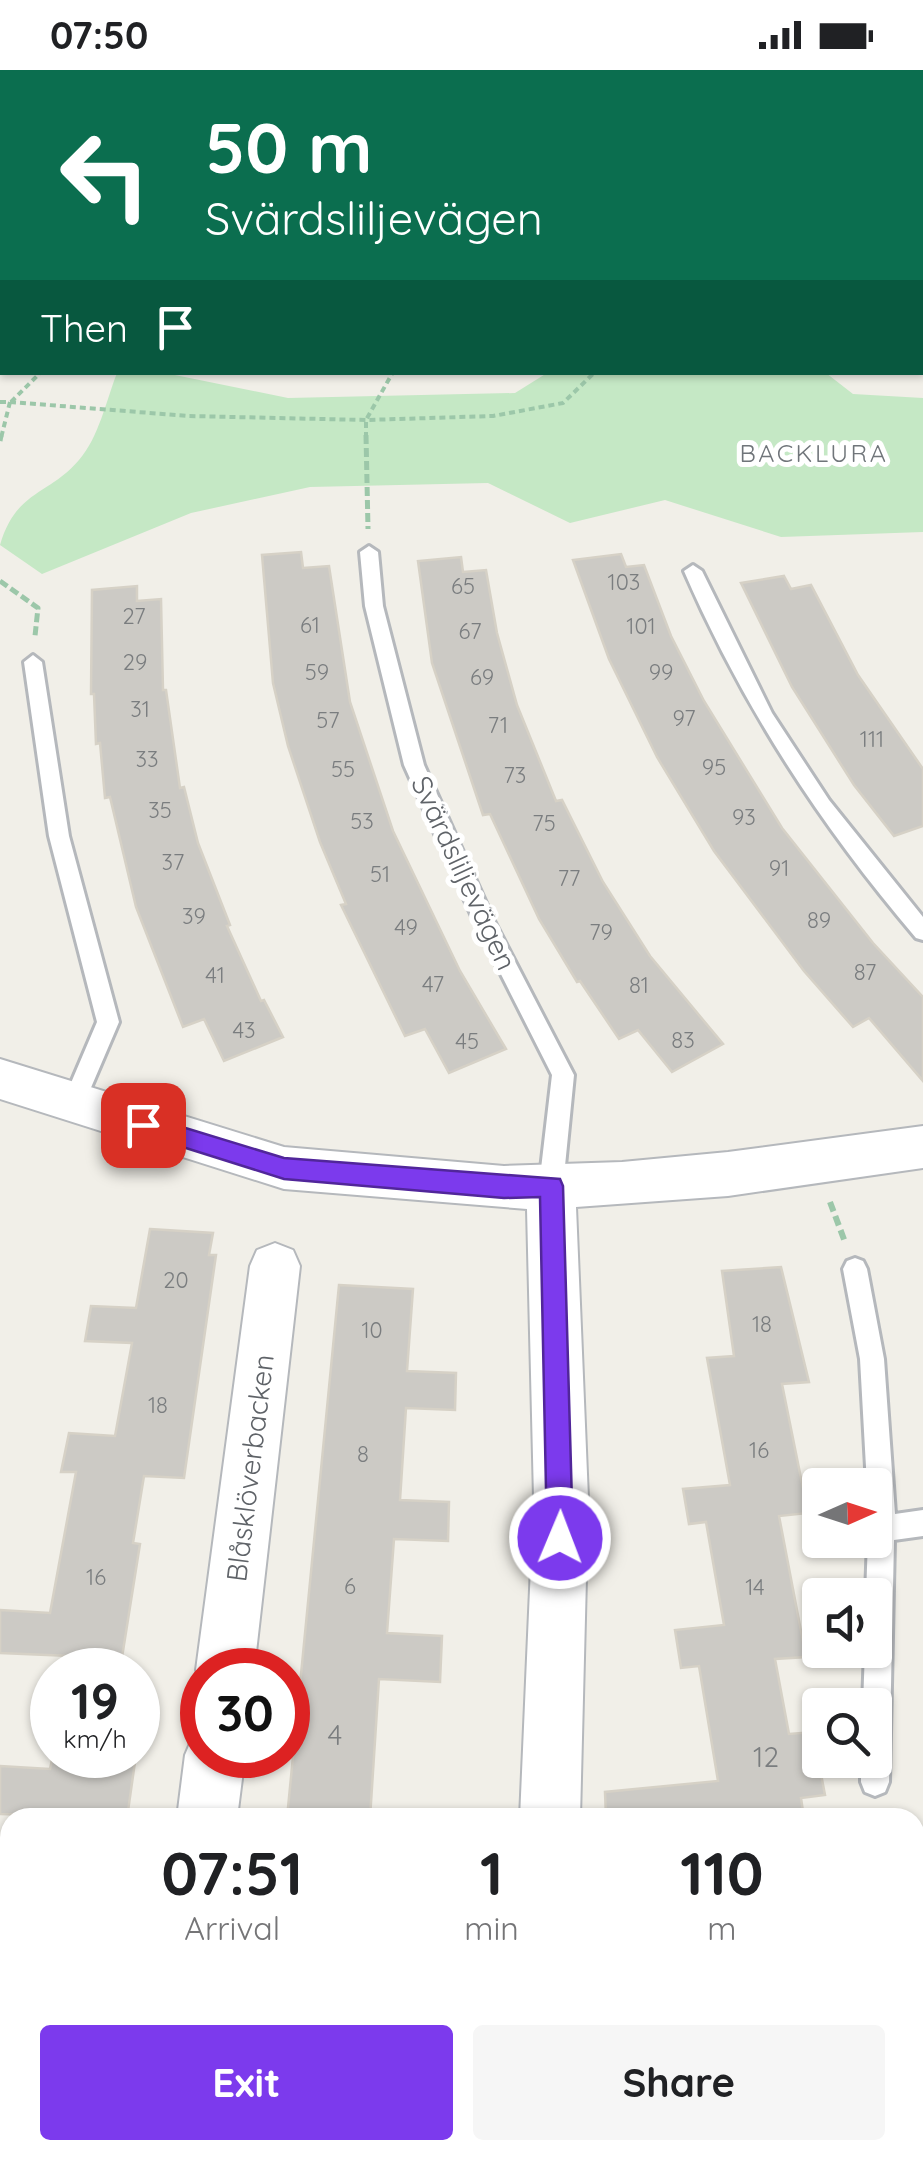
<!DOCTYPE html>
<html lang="en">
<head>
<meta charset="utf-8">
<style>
	:root { --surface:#fff; --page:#f6f6f6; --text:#202124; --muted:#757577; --accent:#7c3aed }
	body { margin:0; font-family:Quicksand,sans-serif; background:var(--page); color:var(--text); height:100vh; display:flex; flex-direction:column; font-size:38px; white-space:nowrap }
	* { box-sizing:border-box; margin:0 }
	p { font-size:32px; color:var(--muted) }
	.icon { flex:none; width:55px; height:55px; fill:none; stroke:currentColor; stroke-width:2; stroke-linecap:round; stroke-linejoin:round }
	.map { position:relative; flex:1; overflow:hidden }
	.details { position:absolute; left:0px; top:1738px; width:925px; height:352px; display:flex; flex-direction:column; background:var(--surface); border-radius:30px 30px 0 0; box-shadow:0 2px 8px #0004 }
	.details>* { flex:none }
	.guide { position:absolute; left:0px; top:0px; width:925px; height:305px; box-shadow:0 2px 8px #0004; background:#0b6e4f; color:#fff; overflow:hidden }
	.needle { width:65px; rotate:87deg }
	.fabs { position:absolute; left:802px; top:1398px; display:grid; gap:20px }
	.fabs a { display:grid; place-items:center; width:90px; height:90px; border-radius:10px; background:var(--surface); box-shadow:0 2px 8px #0004; font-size:50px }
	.speed { position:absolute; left:30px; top:1578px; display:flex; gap:20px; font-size:50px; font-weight:700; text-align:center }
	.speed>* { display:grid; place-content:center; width:130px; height:130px; border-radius:50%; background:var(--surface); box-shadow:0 2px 8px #0004; line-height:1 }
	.speed small { font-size:25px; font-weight:400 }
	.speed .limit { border:15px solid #d22; background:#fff; color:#111 }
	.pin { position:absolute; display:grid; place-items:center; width:85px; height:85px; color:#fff; margin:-42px; border-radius:20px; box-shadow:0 5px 15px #0006 }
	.me { position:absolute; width:110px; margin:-55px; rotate:1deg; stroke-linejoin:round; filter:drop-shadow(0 0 8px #0008) }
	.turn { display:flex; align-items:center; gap:35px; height:210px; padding:0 40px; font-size:45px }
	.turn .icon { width:130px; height:130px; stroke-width:2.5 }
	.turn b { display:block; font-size:70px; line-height:85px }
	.then { display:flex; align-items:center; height:95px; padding:0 40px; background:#0003; gap:20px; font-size:38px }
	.eta { display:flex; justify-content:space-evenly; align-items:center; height:170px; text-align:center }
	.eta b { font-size:60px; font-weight:700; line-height:70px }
	.primary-button { display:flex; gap:20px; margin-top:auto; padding:20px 40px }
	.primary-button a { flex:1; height:115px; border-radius:10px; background:var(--accent); color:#fff; font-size:40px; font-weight:700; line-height:115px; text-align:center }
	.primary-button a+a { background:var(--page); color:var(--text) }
	.status { display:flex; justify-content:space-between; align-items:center; height:70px; padding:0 50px; background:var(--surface); direction:ltr }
	.status svg { height:28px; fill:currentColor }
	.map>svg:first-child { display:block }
</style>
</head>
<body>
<div class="status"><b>07:50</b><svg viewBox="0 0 49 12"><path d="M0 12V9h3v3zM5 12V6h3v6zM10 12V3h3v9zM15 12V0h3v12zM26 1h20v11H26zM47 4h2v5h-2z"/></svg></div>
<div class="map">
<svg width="923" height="2088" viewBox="0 0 923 2088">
	<rect width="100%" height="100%" fill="#f1efe8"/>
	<path fill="#c5e8c5" d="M826 303 853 324 923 328V462L781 467 665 430 570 453 488 413 310 417 191 443 42 504 0 475C16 420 48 426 79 390 99 367 106 331 117 303H165L288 328 515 323 547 303Z"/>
	<g fill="#cccac5" stroke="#d6d1c6" stroke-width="2.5">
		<path d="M301 482 303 498 329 496 350 632 393 761 460 901 506 979 449 1003 425 959 405 966 341 835 346 834 320 772 288 676 273 613 262 485Z"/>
		<path d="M621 484 626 497 644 495 671 566 704 631 782 758 873 873 923 927V1011L869 948 853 957 804 901 714 781 657 687 609 589 573 490Z"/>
		<path d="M461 487 463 502 486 500 497 563 517 635 556 731 562 730 603 812 650 886 723 974 672 1002 638 960 619 969 580 911 577 912 539 849 490 744 483 745 432 593 418 491Z"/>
		<path d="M784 506 791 519 811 515 858 605 923 699V756L894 766 854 715 792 617 741 513Z"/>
		<path d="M137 516V531L161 529 163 620H166L180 718 184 717 198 773 230 855 227 856 261 931 264 930 283 967 224 991 204 949 183 957 136 837 110 727 105 728 100 673 96 674 94 624H91L92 520Z"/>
		<path d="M150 1159 213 1163 209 1185H216L184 1408 144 1406 133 1473 140 1474 120 1600H67L70 1586 0 1583V1540L50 1543 76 1402H61L69 1363 115 1366 132 1273 85 1271 91 1236 136 1238Z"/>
		<path d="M781 1197 809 1312 782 1314 808 1443 779 1446 806 1587 775 1589 789 1664 813 1662 825 1725 801 1728 804 1748H606L605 1722 718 1711 699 1596 681 1598 675 1560 724 1555 706 1452 689 1454 683 1419 730 1415 707 1288 734 1286 722 1201Z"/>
		<path d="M339 1215 413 1219 407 1301 456 1303 455 1340 406 1338 400 1430 449 1432 448 1471 394 1469 387 1563 442 1566 440 1612 379 1609 370 1748H287Z"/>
		<path d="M53 1685H136L127 1748 0 1744V1696L50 1699Z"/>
	</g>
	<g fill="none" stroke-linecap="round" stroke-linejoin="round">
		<defs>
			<g id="lane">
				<rect x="922" y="78" width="1" height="8"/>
				<rect x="0" y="184" width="2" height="8"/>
				<path d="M369 476 378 482 383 536 424 695 495 853 574 1005 563 1116 559 1123 551 1126 543 1123 539 1116 552 1005 475 853 404 695 365 536 360 482Z"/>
				<path d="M693 495 702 501 772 643 829 730 923 847V870L916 868C820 755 743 637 684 501Z"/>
				<path d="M33 585 42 592 69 766 119 952 81 1041 73 1044 65 1041 62 1034 97 952 49 766 24 592Z"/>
				<path d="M855 1188 863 1191 867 1199 884 1289 895 1444 923 1440V1466L894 1470 889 1712 885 1722 875 1726 865 1722 861 1712V1690H875V1635H863L865 1580H875V1525H866L868 1470H875V1415H867L860 1289 843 1199 847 1191Z"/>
			</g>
			<g id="street">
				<path d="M492 0H520L521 2H493Z"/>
				<path d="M0 989 284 1077 504 1096 622 1092 728 1082 923 1056V1098L728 1126 576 1137 588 1428 580 1748H520L534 1428 527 1139 284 1119 0 1029Z"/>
				<path d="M275 1173 293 1180 300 1196 254 1600H202V1615L196 1600 250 1196 257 1180Z"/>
				<path d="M202 1660V1685H245L237 1748H177L185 1685 194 1664Z"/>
				<path d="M0 1979 10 1980V2046L0 2045Z"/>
				<path d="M494 2080H615L618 2088H493Z"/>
			</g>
		</defs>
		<use href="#lane" stroke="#b5b8bc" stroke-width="6"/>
		<use href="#street" stroke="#b5b8bc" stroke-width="4"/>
		<g stroke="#9cc7a9" stroke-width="4" stroke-dasharray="6 4" stroke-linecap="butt">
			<path d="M0 332H10L1 368"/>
			<path d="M10 332 189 346 366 350 493 346 563 333 595 302"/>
			<path d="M11 332 41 302"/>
			<path d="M366 368V350L393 302"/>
		</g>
		<g stroke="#9cc7a9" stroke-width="5" stroke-dasharray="9 4" stroke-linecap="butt">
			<path d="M366 365 368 459"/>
			<path d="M0 371 1 365"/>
			<path d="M0 511 38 538 35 566"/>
		</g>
		<path stroke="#9cc7a9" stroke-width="6" stroke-dasharray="10 5" stroke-linecap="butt" d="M830 1132 845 1172"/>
		<use href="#lane" fill="#fff" fill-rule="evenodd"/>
		<use href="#street" fill="#fff" fill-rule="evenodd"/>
	</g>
	<path fill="#7c3aed" stroke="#51269a" stroke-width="2.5" d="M143 1045 284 1088 560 1109 563 1116 573 1468 569 1477 560 1481 551 1477 547 1468 540 1127 504 1128 284 1109 135 1062 132 1055 135 1048Z"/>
	<g text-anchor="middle" stroke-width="10" stroke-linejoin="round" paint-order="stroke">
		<g font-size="22" fill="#7a7d7f">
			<text x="624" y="520">103</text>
			<text x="463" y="524">65</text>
			<text x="134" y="554">27</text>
			<text x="310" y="563">61</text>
			<text x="641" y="564">101</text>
			<text x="470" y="569">67</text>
			<text x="135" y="600">29</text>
			<text x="317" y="610">59</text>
			<text x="661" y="610">99</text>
			<text x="482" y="615">69</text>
			<text x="140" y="647">31</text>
			<text x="684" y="656">97</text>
			<text x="328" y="658">57</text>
			<text x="498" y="663">71</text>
			<text x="872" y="677">111</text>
			<text x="147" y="697">33</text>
			<text x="714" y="705">95</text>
			<text x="343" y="707">55</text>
			<text x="515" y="713">73</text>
			<text x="160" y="748">35</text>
			<text x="744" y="755">93</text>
			<text x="362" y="759">53</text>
			<text x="544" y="761">75</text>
			<text x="173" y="800">37</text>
			<text x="779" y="806">91</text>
			<text x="380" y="812">51</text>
			<text x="569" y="816">77</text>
			<text x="194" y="854">39</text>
			<text x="819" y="858">89</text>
			<text x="406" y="865">49</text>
			<text x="601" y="870">79</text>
			<text x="865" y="910">87</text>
			<text x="215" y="913">41</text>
			<text x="433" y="922">47</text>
			<text x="639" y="923">81</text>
			<text x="244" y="968">43</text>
			<text x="683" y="978">83</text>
			<text x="467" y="979">45</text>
			<text x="176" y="1218">20</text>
			<text x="762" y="1262">18</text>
			<text x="372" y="1268">10</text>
			<text x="158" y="1343">18</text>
			<text x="759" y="1388">16</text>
			<text x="363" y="1392">8</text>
			<text x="96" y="1515">16</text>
			<text x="350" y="1524">6</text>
			<text x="755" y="1525">14</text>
		</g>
		<g font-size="25" letter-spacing="2.5" fill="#70757a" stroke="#fff">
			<text x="814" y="392">BACKLURA</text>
		</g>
		<g font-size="28" fill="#5f6368" stroke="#fff">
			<text transform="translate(464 803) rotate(65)" y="10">Svärdsliljevägen</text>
			<text transform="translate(250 1398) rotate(-83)" y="10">Blåsklöverbacken</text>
		</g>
		<g font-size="28" fill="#7a7d7f">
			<text x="335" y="1675">4</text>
			<text x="766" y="1697">12</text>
		</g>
	</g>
</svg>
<div class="fabs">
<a><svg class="needle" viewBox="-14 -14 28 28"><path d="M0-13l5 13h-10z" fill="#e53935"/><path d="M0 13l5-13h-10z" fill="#757577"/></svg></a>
<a><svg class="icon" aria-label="sound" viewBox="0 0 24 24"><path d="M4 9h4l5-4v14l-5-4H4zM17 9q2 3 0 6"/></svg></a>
<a><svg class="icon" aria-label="search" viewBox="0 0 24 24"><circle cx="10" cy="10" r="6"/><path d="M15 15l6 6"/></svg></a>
</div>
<div class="speed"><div>19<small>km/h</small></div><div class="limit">30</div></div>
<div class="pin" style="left:143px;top:1055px;background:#d93025"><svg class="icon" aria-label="arrive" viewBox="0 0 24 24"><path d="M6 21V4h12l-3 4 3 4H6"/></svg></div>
<svg class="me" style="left:560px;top:1468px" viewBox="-20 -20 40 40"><circle r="17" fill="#7c3aed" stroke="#fff" stroke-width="3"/><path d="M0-11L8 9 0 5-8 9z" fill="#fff"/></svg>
<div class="guide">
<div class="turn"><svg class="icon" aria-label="left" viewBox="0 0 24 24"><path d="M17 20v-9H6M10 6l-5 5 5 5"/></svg><div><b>50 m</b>Svärdsliljevägen</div></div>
<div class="then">Then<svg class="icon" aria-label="arrive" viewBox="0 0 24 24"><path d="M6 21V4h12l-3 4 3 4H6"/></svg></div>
</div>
<section class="details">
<div class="eta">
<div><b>07:51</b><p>Arrival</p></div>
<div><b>1</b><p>min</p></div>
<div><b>110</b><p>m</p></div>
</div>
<div class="primary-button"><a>Exit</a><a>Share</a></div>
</section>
</div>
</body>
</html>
